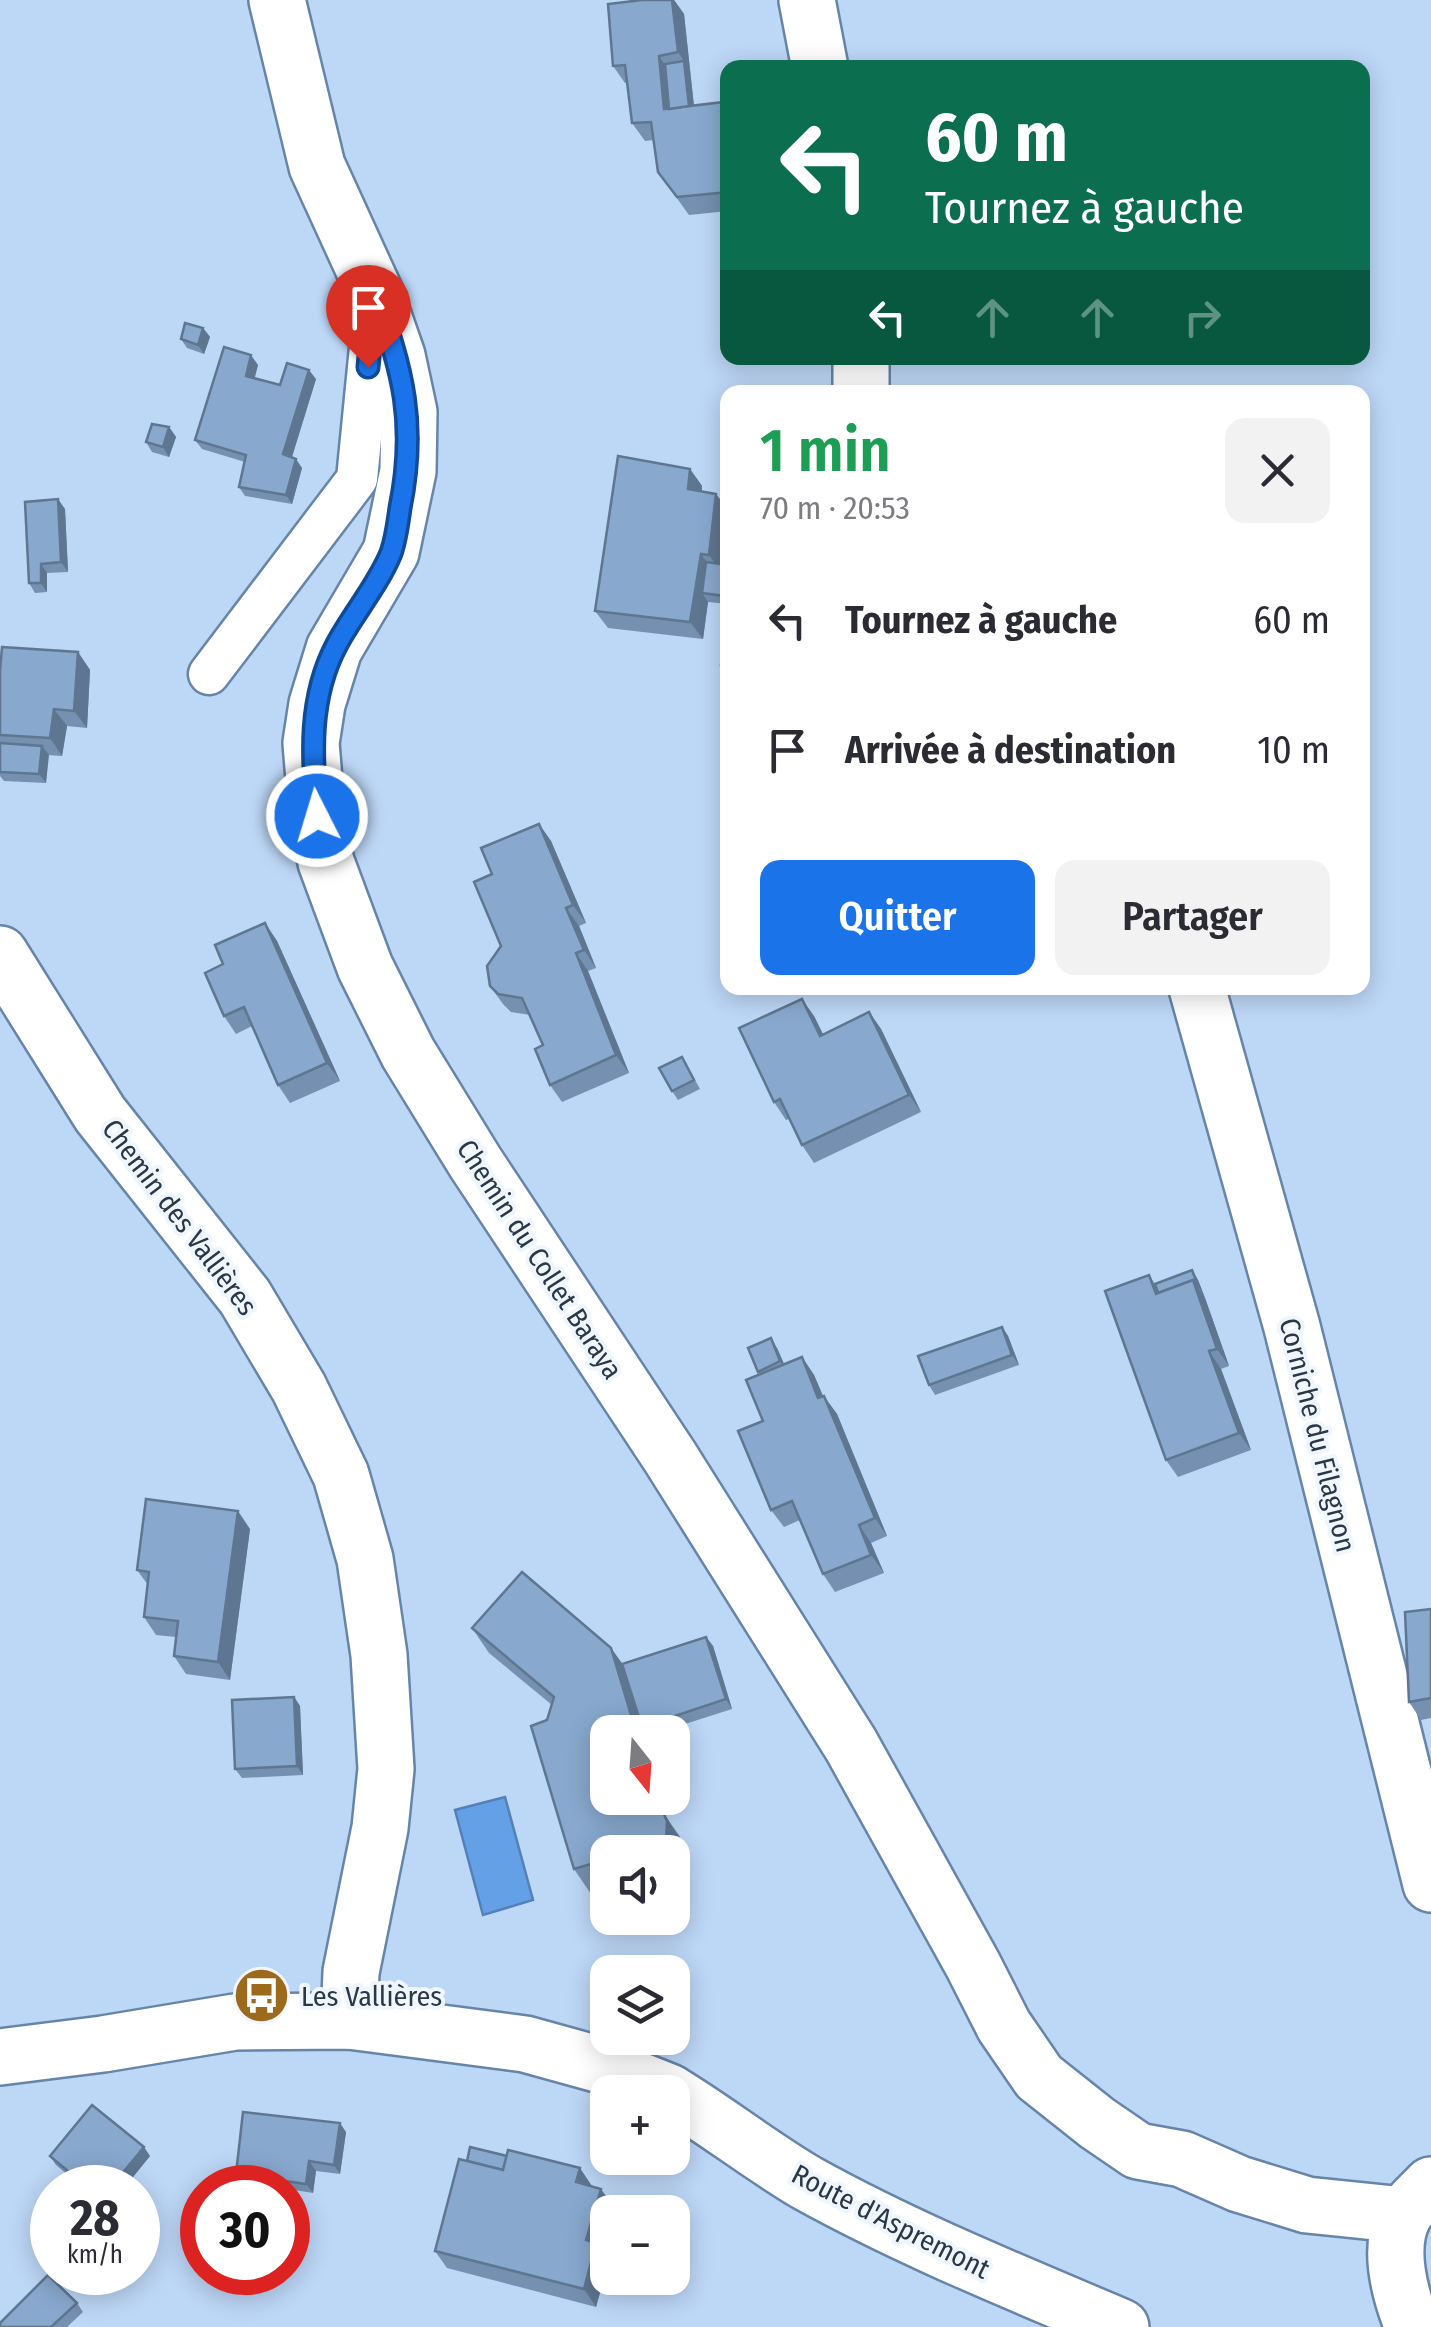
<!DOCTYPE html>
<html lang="fr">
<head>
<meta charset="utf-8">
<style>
	:root { --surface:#fff; --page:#f2f2f3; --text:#2b2b33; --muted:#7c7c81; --accent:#1a73e8 }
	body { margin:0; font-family:"Fira Sans Condensed",sans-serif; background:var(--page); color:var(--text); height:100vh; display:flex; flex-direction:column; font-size:38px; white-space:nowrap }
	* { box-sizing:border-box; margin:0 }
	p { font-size:32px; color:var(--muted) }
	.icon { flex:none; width:55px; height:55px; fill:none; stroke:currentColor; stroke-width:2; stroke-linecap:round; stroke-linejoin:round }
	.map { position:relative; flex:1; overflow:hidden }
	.side { position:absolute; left:720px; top:385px; width:650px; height:610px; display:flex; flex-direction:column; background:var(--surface); border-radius:20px; box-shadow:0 5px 25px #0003 }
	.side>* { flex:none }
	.guide { position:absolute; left:720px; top:60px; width:650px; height:305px; border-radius:20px; box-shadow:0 5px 25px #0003; background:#0b6e4f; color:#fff; overflow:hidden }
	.needle { width:65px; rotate:163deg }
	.fabs { position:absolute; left:590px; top:1715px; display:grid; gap:20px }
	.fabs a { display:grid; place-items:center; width:100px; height:100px; border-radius:20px; background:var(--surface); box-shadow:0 5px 25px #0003; font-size:50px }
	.speed { position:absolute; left:30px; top:2165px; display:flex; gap:20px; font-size:50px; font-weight:700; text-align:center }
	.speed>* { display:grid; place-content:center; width:130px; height:130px; border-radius:50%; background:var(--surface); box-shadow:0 5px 25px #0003; line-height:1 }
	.speed small { font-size:25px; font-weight:400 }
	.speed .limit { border:15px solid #d22; background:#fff; color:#111 }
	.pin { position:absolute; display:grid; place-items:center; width:85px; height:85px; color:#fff; margin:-102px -42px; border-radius:50% 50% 50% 0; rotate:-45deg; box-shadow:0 0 10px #0007 }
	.pin .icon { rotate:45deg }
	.me { position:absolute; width:110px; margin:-55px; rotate:355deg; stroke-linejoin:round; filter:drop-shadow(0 0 8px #0008) }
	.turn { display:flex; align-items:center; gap:35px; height:210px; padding:0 40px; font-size:45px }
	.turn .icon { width:130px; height:130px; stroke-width:2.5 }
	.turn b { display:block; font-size:70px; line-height:85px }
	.lanes { display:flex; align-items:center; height:95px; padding:0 40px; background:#0003; justify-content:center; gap:50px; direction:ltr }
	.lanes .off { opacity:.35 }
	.round { display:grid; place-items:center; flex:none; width:105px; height:105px; border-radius:20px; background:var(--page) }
	.head { display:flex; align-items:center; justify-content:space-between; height:170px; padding:0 40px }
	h1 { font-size:60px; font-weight:600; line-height:75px; color:#1e9e55 }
	.button { display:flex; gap:20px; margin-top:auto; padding:20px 40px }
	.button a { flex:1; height:115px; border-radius:20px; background:var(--accent); color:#fff; font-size:40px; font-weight:600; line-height:115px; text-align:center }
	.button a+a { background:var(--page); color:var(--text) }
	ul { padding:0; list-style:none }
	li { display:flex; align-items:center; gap:30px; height:130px; padding:0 40px }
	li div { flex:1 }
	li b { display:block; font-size:38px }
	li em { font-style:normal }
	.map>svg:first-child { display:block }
</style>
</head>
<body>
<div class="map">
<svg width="1431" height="2327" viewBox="0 0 1431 2327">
	<rect width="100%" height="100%" fill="#bdd7f7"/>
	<path fill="#64a0e6" stroke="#5380b6" stroke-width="2.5" d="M505 1797 533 1900 483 1915 455 1810Z"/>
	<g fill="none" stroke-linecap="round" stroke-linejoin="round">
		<defs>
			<path id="service" d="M209 674 357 479 374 307"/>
			<g id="minor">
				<path d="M277 0 317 166 375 293 397 356 409 412 408 471 391 552 334 649 317 704 311 743 317 816 326 862 365 967 408 1053 475 1162 670 1457 851 1745 973 1965 1004 2026 1039 2077 1097 2123 1138 2151 1182 2159 1239 2184 1307 2205 1404 2215"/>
				<path d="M807 0 820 68"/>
				<path d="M861 358V392"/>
				<path d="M0 954 100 1114 245 1297 299 1388 341 1475 365 1559 379 1655 386 1769 380 1828 351 1972 349 2021"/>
				<path d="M1197 988 1292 1327 1431 1884"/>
			</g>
			<g id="tertiary">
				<path d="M0 2057 103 2044 235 2022 349 2021 525 2044 601 2065 669 2092"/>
				<path d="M672 2094C718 2122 761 2156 807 2183 908 2239 1015 2282 1121 2327"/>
				<path d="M1413 2327C1400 2295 1387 2248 1404 2215 1409 2205 1423 2194 1431 2185"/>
			</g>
		</defs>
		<use href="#service" stroke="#6685a9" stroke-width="45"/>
		<use href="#minor" stroke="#6685a9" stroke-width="60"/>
		<use href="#tertiary" stroke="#6685a9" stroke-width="60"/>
		<use href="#service" stroke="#fff" stroke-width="40"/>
		<use href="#minor" stroke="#fff" stroke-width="55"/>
		<use href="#tertiary" stroke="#fff" stroke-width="55"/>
	</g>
	<g fill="#7590b1">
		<path d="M642 0H674L684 14 694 106 724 102 728 107V211L689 215 658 172 654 140 645 141 632 123 627 83H625L613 66Z"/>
		<path d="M203 328 210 337 204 354 187 348 181 339Z"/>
		<path d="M258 365 254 378 280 385 316 379 292 457 302 468 292 504 245 496 239 487 245 462 202 449 195 440Z"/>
		<path d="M169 427 176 437 169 457 152 452 146 442Z"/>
		<path d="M690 469 702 486V492L716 494 728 510 722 564 728 565V604L708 602 703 639 608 628 595 611Z"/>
		<path d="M65 509 68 572 47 573V592L35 593 29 583Z"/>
		<path d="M78 652 90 670 87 728 67 726 62 756 48 755 46 783 4 781 0 776V735Z"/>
		<path d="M539 824 551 841 586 923 579 926 596 968 588 971 629 1073 562 1102 550 1085 543 1045 530 1015 511 1012 503 1004 490 986 501 946 492 874Z"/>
		<path d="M265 923 277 941 340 1081 290 1103 278 1085 252 1026 236 1034 224 1016 223 964Z"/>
		<path d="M869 1012 881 1029 921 1112 814 1163 802 1145 789 1119 786 1120 774 1102 814 1016 823 1034Z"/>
		<path d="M682 1057 700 1089 678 1100 672 1091Z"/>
		<path d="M1192 1270 1198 1280 1205 1298 1229 1366 1221 1369 1251 1450 1178 1477 1166 1460 1149 1275 1155 1284Z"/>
		<path d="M1002 1327 1008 1336 1019 1365 935 1395 929 1385Z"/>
		<path d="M777 1348 784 1364 802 1357 814 1375 823 1396 837 1414 887 1536 871 1543 884 1573 835 1592 823 1574 800 1520 784 1527 771 1510 759 1374 758 1372Z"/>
		<path d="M250 1529 230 1680 186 1674 174 1656 176 1637 156 1635 144 1617 148 1585 137 1570Z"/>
		<path d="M1431 1609V1718L1421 1720 1409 1702Z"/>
		<path d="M472 1628 611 1648 622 1664 706 1637 713 1646 732 1709 660 1732H608V1798H656L659 1808 679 1835 684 1845 683 1866 672 1869V1852H608V1889L591 1894 574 1869 547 1720 552 1705 489 1653Z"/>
		<path d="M294 1697 300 1706 303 1775 242 1778 235 1769Z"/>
		<path d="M346 2132 340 2174 316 2171 313 2193 288 2189V2188H274L242 2183 236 2174Z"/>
		<path d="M50 2156H150L124 2188H83L56 2165Z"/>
		<path d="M592 2186 613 2206 608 2212V2226L601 2250 608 2259V2264L596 2307 447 2268 435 2251Z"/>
		<path d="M77 2303 83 2312 67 2327H0Z"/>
	</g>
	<g fill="#5f7690">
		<path d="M672 0H674L684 14 690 70 678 52Z"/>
		<path d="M659 56 671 74 675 117 664 109Z"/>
		<path d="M684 61 690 70 696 124 690 115Z"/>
		<path d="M203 328 210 337 204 354 198 345Z"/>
		<path d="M251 355 258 365 253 385 246 376Z"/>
		<path d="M309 370 316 379 290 463 283 454Z"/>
		<path d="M169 427 176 437 169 457 163 447Z"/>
		<path d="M296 459 302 468 292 504 286 495Z"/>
		<path d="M690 469 702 486 700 507 688 489Z"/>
		<path d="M716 494 728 510 721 572 709 555Z"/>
		<path d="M58 499 65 509 68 572 61 562Z"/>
		<path d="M701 554 713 571 702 593 708 602 703 639 690 622Z"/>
		<path d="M41 564 47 573V592L41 583Z"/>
		<path d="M78 652 90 670 87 728 74 711Z"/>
		<path d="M54 709 67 726 62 756 50 738Z"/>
		<path d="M42 746 49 755 46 783 39 774Z"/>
		<path d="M539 824 551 841 586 923 573 905Z"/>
		<path d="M566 908 579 926 596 968 584 950Z"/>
		<path d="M265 923 277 941 340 1081 327 1063Z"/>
		<path d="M576 953 588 971 629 1073 616 1055Z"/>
		<path d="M802 999 814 1016 832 1053 820 1036Z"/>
		<path d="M869 1012 881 1029 921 1112 909 1095Z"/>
		<path d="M1192 1270 1198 1280 1205 1298 1199 1288Z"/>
		<path d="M1193 1280 1205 1298 1229 1366 1217 1349Z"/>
		<path d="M1002 1327 1008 1336 1019 1365 1012 1355Z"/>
		<path d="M771 1338 777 1348 787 1371 780 1361Z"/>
		<path d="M1209 1351 1221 1369 1251 1450 1239 1433Z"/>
		<path d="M802 1357 814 1375 831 1415 818 1398Z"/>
		<path d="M824 1396 837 1414 887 1536 875 1518Z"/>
		<path d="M238 1511 250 1529 230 1680 218 1662Z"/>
		<path d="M859 1525 871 1543 884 1573 871 1555Z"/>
		<path d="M706 1637 713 1646 732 1709 726 1699Z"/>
		<path d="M611 1648 629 1673 642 1727 645 1732H636Z"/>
		<path d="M294 1697 300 1706 303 1775 297 1766Z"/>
		<path d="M646 1798H656L664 1825Z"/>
		<path d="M662 1810 684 1845 683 1866 666 1841Z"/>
		<path d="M340 2123 346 2132 340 2174 334 2165Z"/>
		<path d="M144 2147 150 2156 124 2188H110Z"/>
		<path d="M309 2161 316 2171 313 2193 306 2184Z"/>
		<path d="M580 2168 592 2186 576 2182Z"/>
		<path d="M601 2189 613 2206 611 2212H608V2226L601 2250 608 2259V2264L596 2307 584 2289 586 2240Z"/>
	</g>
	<g fill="#88a8ce" stroke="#5f7690" stroke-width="2.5">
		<path d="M642 0H672L678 52 659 56 664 109 724 102 728 136V192L677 197 658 172 651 122 632 123 625 65 613 66 608 4Z"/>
		<path d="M684 61 689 106 669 109 665 64Z"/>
		<path d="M185 323 203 328 198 345 181 339Z"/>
		<path d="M224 347 251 355 246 376 280 385 287 363 309 370 283 454 296 459 286 495 239 487 246 455 195 440Z"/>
		<path d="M152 424 169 427 163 447 146 442Z"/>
		<path d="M618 456 690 469 688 489 716 494 709 555 701 554 690 622 595 611Z"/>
		<path d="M58 499 61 562 41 564V583H29L25 502Z"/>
		<path d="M706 562 728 565 725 596 702 593Z"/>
		<path d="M728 614V666L721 665Z"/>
		<path d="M2 647 78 652 74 711 54 709 50 738 0 735V671Z"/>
		<path d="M0 743 42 746 39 774 0 772Z"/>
		<path d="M539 824 573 905 566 908 584 950 576 953 616 1055 550 1085 535 1049 543 1045 522 998 498 994 490 986 487 966 501 946 474 882 492 874 481 848Z"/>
		<path d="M265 923 327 1063 278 1085 244 1007 224 1016 205 973 223 964 215 945Z"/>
		<path d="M802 999 820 1036 869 1012 909 1095 802 1145 780 1099 774 1102 739 1028Z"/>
		<path d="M682 1057 694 1080 672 1091 659 1068Z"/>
		<path d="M1192 1270 1199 1288 1193 1280 1158 1293 1155 1284Z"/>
		<path d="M1149 1275 1156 1294 1193 1280 1217 1349 1209 1351 1239 1433 1166 1460 1105 1291Z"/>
		<path d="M1002 1327 1012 1355 929 1385 918 1356Z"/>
		<path d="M771 1338 780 1361 758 1372 748 1348Z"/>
		<path d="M802 1357 818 1398 824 1396 875 1518 859 1525 871 1555 823 1574 792 1501 771 1510 738 1431 763 1421 746 1380Z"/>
		<path d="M146 1499 238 1511 218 1662 174 1656 178 1621 144 1617 149 1572 137 1570Z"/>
		<path d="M522 1572 611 1648 636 1732H608V1798H646L647 1800 662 1810 667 1821 666 1841 629 1852H608V1859L574 1869 531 1726 547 1720 554 1697 472 1628Z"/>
		<path d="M1431 1609V1698L1409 1702 1405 1612Z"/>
		<path d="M706 1637 726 1699 642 1727 622 1664Z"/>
		<path d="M294 1697 297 1766 235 1769 232 1700Z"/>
		<path d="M92 2105 144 2147 110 2188H88L50 2156Z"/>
		<path d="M243 2112 340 2123 334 2165 309 2161 306 2184 236 2174Z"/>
		<path d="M470 2147 507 2156 503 2170 467 2161Z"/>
		<path d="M508 2150 580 2168 576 2182 601 2189 586 2240 596 2243 584 2289 435 2251 459 2159 503 2170Z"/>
		<path d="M48 2275 77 2303 51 2327H0V2323Z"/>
	</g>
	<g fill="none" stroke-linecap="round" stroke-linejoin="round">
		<defs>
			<path id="route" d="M317 816C312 757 308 698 337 644 353 614 378 585 391 553 396 539 398 522 400 508 417 424 403 371 375 293L368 367"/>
		</defs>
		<use href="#route" stroke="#114b97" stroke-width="25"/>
		<use href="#route" stroke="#1a73e8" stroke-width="18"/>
	</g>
	<defs>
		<symbol id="bus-disc" viewBox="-11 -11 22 22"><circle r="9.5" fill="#9b6a1d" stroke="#eff6fe"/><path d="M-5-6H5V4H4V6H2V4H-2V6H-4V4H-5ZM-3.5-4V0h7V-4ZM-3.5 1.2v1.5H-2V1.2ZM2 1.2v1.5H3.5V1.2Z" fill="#fff"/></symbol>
	</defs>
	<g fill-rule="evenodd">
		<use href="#bus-disc" x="230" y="1964" width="63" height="63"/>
	</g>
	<g text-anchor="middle" stroke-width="8" stroke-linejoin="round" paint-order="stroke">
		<g font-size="28" fill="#2a3746" stroke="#eff6fe">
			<text transform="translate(180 1217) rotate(53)" y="10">Chemin des Vallières</text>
			<text transform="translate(540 1259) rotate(57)" y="10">Chemin du Collet Baraya</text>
			<text transform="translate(1318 1435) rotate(76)" y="10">Corniche du Filagnon</text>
			<text transform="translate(891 2221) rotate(27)" y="10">Route d'Aspremont</text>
		</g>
		<g font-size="28" fill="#2a3746" stroke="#eff6fe" text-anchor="start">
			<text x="301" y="2006">Les Vallières</text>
		</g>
	</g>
</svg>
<div class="fabs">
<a><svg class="needle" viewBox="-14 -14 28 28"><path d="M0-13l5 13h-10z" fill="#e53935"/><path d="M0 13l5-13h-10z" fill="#7c7c81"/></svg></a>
<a><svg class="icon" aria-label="sound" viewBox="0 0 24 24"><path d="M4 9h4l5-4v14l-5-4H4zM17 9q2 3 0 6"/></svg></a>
<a><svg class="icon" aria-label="layers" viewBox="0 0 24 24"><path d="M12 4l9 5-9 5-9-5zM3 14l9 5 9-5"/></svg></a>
<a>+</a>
<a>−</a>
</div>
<div class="speed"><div>28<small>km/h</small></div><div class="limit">30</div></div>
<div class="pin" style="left:368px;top:367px;background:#d93025"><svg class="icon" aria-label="arrive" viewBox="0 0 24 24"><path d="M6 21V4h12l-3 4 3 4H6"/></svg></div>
<svg class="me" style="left:317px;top:816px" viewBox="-20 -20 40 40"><circle r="17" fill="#1a73e8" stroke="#fff" stroke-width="3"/><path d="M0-11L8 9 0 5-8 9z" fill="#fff"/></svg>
<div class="guide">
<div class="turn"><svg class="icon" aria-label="left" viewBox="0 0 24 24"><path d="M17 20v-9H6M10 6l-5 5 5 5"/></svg><div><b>60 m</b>Tournez à gauche</div></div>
<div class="lanes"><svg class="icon" aria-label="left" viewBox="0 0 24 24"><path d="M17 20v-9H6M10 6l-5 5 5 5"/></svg><svg class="icon off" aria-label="ahead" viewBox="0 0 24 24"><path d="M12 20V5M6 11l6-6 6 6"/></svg><svg class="icon off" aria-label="ahead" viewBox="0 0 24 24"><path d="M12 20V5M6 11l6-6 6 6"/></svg><svg class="icon off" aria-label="right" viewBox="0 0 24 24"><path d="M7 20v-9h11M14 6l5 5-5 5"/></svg></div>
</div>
<section class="side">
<div class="head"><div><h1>1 min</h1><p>70 m · 20:53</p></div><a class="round"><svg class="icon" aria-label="close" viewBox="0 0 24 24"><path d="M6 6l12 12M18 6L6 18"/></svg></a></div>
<ul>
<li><svg class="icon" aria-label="left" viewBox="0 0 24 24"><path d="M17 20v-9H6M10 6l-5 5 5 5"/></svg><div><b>Tournez à gauche</b></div><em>60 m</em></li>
<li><svg class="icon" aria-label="arrive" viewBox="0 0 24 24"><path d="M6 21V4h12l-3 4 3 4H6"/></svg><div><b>Arrivée à destination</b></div><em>10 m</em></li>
</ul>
<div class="button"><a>Quitter</a><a>Partager</a></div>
</section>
</div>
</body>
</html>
